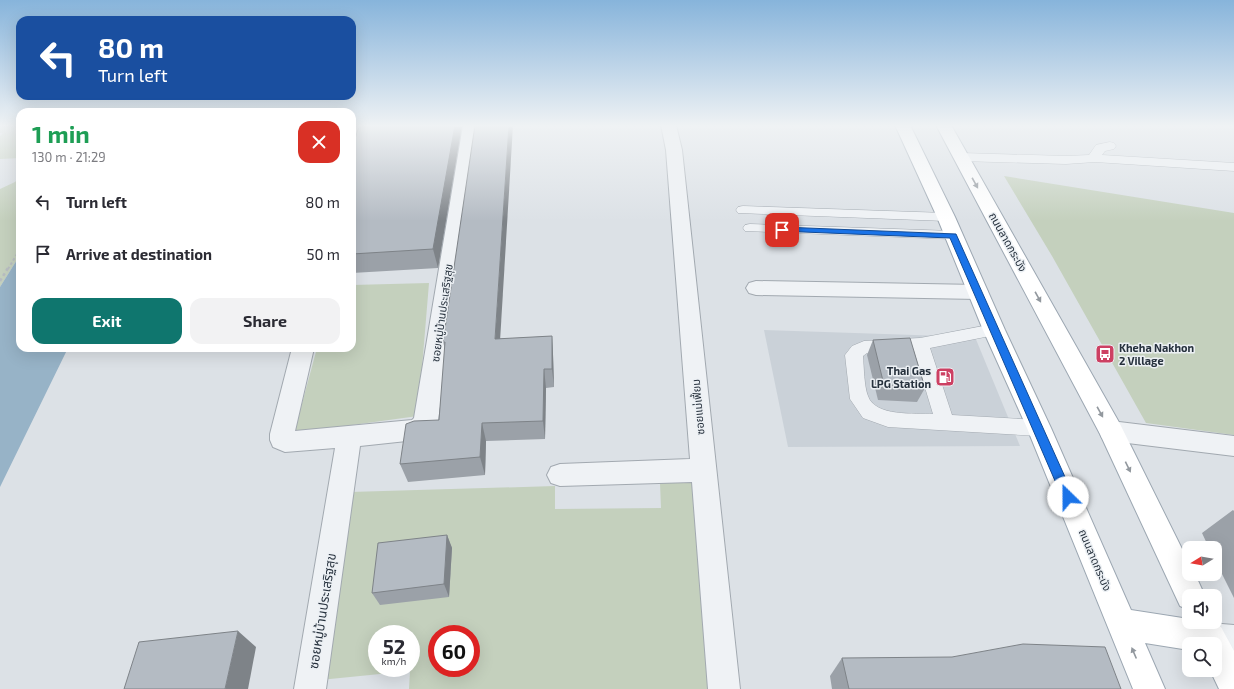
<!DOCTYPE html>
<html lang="en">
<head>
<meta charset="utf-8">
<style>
	:root { --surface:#fff; --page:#f2f2f3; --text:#2b2b33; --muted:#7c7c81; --accent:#0f766e }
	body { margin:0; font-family:"Exo 2","Noto Sans Thai",sans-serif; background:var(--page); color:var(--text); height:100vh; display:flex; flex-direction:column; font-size:15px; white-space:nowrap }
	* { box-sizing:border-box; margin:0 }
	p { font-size:13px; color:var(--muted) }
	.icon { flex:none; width:22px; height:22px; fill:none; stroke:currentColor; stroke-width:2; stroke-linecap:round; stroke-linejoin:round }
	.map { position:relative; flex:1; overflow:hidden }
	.sheet { position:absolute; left:16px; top:108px; width:340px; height:244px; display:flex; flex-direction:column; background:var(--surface); border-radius:12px; box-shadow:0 4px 16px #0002 }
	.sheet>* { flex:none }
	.guide { position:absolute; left:16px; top:16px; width:340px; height:84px; border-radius:12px; box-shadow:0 4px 16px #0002; background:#1a4fa0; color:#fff; overflow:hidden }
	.needle { width:26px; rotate:259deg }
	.controls { position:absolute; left:1182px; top:541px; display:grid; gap:8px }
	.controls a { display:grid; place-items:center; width:40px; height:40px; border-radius:8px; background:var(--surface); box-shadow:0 4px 16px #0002; font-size:20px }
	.speed { position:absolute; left:368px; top:625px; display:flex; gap:8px; font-size:20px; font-weight:700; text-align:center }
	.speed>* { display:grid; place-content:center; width:52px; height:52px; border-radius:50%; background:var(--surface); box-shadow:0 4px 16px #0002; line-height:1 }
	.speed small { font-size:10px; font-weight:400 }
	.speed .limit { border:6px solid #d22; background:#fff; color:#111 }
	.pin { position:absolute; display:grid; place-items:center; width:34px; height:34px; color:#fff; margin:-17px; border-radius:8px; box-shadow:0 2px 6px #0006 }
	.me { position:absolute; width:44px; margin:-22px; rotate:337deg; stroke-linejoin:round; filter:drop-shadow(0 0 3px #0008) }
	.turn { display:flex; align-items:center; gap:14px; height:84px; padding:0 16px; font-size:18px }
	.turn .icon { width:52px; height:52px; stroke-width:2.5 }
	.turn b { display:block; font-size:28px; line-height:34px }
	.round { display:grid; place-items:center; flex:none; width:42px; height:42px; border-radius:12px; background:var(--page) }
	.overview { display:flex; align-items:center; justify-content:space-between; height:68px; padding:0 16px }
	h1 { font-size:24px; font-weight:700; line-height:30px; color:#1e9e55 }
	.button { display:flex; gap:8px; margin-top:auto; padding:8px 16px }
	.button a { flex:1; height:46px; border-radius:12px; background:var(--accent); color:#fff; font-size:16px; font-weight:700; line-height:46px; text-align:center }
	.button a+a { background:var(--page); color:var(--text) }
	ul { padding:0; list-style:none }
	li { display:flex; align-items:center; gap:12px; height:52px; padding:0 16px }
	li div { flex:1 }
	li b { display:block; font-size:15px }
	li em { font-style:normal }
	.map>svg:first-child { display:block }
</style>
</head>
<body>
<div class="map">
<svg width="1234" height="689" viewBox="0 0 1234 689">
	<rect width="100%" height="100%" fill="#dce1e6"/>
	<path fill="#cad1d8" d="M764 330 975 337 1020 446 788 447Z"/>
	<g fill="#c4d0bd" fill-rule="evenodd">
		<path d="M0 125H20V158L0 159V136L3 133H0Z"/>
		<path d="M1004 176 1234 213V435L1146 423 1052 256Z"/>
		<path d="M20 177V255L0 287V189L15 182Z"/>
		<path d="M429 283 418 416 294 433 317 348H352V285Z"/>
		<path d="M693 481 709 689H409L410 671 320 680 350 492 555 486V509L661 508 660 483ZM377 634H411V668H377ZM437 634H471V668H437Z"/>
	</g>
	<path fill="#97b3c7" d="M20 255V348H68L0 487V287Z"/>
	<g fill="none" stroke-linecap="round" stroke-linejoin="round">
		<defs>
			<g id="service">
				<path d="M1110 142 1114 143 1116 146 1114 149 1105 151 1102 155 1234 163V171L1095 162 1066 164 961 161 957 160 955 157 957 154 961 153 1066 156 1089 155 1096 145Z"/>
				<path d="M743 206 946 213 951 214 953 217 951 220 946 221 738 213 736 210 738 207Z"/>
				<path d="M750 224 953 231 958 232 960 235 958 238 953 239 745 231 743 228 745 225Z"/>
				<path d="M994 324 1000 326 1002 330 1000 334 930 348 952 415 1039 420 1046 423 1048 428 1046 433 1039 436 888 427 863 418 850 399 845 355 852 346 864 341 920 338ZM914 351 933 414C915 413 875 417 868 396 864 386 864 368 863 356L867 353Z"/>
			</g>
			<g id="minor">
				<path d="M463 125H479L438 421 430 434 416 440 360 446 326 689H294L335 448 285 452 273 447 270 440V434L292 348H314L295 431 412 420 414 418Z"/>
				<path d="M661 125H676L682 150 740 689H708L692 482 560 486 551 483 547 475 551 467 560 464 690 459 666 150Z"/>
				<path d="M756 281 978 285 985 287 988 292 985 297 978 299 756 295 749 293 746 288 749 283Z"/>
				<path d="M1111 421 1234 436V456L1111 441 1102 438 1099 431 1102 424Z"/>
				<path d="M1210 623 1234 625V655L1215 654V644H1197L1195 638 1199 627Z"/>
			</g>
			<g id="primary">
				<path d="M895 125H910L955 217 1005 330 1051 428 1131 610 1189 619V622L1210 623 1221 627 1234 651V689H1219L1210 670H1215V644H1189V650L1145 643 1165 689H1133L1027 428 983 330 937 217Z"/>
				<path d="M936 125H951L1120 424 1189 563V574H1195L1205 596H1189V610L1180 606 1100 434Z"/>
			</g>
		</defs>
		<use href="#service" stroke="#a2a9b0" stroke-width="1"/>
		<use href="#minor" stroke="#a2a9b0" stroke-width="2"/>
		<use href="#primary" stroke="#9ca7b2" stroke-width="2"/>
		<path stroke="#b7bcc1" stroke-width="2" stroke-dasharray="2.5 2.5" stroke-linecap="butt" d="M8 269 20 249"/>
		<path stroke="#b7bcc1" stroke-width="2.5" stroke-dasharray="3 3" stroke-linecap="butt" d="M0 281 8 268"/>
		<use href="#service" fill="#eff2f5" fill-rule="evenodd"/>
		<use href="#minor" fill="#eff2f5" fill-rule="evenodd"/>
		<use href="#primary" fill="#fff" fill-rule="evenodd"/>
	</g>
	<g fill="#9ba1a8">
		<path d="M359 125H463H462L438 268 352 273V150Z"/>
		<path d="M552 336 553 354 554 387 546 388 545 439 486 441 485 475 408 482 400 464 439 420 445 349 443 342Z"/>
		<path d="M873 340 925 388 917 402 878 400 867 355Z"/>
		<path d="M1233 510 1234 511V598L1215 560V548H1209L1202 533Z"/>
		<path d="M447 535 452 548 449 597 380 605 372 593Z"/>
		<path d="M842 658 1121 689H832L830 676Z"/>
	</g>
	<g fill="#7e8388">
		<path d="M455 125H462L438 268 433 249Z"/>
		<path d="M509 125H513L499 358 495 339Z"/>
		<path d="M552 336 553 354 554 387 552 369Z"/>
		<path d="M544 369 546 388 545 439 543 421Z"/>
		<path d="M482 423 486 441 485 475 480 457Z"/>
		<path d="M447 535 452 548 449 597 444 584Z"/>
		<path d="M238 631 256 647 248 689H225Z"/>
	</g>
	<g fill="#b4bbc3" stroke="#7e8388">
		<path d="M359 125H455L433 249 352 254V150Z"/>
		<path d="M475 125H509L495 339 552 336V369H544L543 421 482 423 480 457 400 464 406 424 414 421 439 420 445 342H443Z"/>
		<path d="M910 338 925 388 884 385 873 340Z"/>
		<path d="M447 535 444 584 372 593 378 543Z"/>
		<path d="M238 631 225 689H124L139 642Z"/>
		<path d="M1023 644 1105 647 1121 689H849L842 658 952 657Z"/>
	</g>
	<defs><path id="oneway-solid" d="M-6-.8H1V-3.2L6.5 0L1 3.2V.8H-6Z"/></defs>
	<g fill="#92989e">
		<use href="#oneway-solid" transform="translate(975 183) rotate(61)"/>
		<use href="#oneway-solid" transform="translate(1038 297) rotate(61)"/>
		<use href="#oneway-solid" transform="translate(1100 412) rotate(61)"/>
		<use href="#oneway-solid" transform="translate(1128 467) rotate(64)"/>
		<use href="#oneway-solid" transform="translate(1134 653) rotate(-113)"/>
	</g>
	<linearGradient id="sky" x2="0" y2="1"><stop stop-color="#87b4db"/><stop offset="0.57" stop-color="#eff2f4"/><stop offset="1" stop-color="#eff2f4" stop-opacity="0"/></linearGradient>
	<rect width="1234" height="221" fill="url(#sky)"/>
	<path fill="#1a73e8" stroke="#114b97" d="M782 227 956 234 1074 497 1072 500 1068 502 1064 500 1062 497 950 238 779 231 778 230Z"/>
	<defs>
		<symbol id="bus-square" viewBox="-11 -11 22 22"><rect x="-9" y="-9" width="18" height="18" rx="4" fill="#cd4063" stroke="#ecf0f4"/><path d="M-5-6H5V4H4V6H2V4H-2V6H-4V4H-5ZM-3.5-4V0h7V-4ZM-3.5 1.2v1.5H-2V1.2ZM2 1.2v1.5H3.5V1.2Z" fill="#fff"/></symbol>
		<symbol id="fuel-square" viewBox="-11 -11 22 22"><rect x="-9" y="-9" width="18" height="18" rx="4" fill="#cd4063" stroke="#ecf0f4"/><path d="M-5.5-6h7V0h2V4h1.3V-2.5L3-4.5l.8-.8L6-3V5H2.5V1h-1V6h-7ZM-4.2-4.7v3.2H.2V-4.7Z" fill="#fff"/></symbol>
	</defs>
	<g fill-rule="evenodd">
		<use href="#bus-square" x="1094" y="343" width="22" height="22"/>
		<use href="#fuel-square" x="934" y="366" width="22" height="22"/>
	</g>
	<g text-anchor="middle" stroke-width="3" stroke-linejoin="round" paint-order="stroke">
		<g font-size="11" fill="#26313d" stroke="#ecf0f4">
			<text transform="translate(1008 242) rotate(61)" y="4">ถนนลาดกระบัง</text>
			<text transform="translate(442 313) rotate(-82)" y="4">ซอยหมู่บ้านประเสริฐสุข</text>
			<text transform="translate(698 407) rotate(-95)" y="4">ซอยแม่เฟี้ยม</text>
			<text transform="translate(1095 560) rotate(67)" y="4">ถนนลาดกระบัง</text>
		</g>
		<g font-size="11" font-weight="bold" fill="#26313d" stroke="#ecf0f4" text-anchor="start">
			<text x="1119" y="352">Kheha Nakhon<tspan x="1119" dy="13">2 Village</tspan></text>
			<text x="931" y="375" text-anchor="end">Thai Gas<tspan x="931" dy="13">LPG Station</tspan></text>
		</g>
		<g font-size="13" fill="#26313d" stroke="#ecf0f4">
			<text transform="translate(322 611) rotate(-81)" y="5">ซอยหมู่บ้านประเสริฐสุข</text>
		</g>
	</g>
</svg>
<div class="controls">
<a><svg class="needle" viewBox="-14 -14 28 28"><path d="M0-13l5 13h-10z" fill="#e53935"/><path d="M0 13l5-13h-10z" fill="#7c7c81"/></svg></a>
<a><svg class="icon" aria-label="sound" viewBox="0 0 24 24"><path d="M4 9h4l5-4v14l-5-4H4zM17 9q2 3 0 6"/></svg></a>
<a><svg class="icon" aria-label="search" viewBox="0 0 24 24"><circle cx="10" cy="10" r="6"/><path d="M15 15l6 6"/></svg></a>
</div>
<div class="speed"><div>52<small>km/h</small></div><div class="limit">60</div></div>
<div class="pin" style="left:782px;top:230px;background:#d93025"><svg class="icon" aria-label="arrive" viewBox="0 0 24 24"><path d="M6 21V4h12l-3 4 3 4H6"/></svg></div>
<svg class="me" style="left:1068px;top:497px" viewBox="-20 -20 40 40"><circle r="19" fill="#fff"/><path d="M0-13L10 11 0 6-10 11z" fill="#1a73e8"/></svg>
<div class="guide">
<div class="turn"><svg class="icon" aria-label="left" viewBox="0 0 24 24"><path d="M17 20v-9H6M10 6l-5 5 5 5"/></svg><div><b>80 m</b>Turn left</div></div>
</div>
<section class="sheet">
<div class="overview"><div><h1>1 min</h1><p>130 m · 21:29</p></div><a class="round" style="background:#d93025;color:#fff"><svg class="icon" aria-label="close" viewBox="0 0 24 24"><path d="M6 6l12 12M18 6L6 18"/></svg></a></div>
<ul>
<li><svg class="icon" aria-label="left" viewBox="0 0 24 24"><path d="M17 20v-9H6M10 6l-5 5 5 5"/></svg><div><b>Turn left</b></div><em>80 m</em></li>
<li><svg class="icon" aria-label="arrive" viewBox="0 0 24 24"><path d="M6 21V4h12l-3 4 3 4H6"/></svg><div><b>Arrive at destination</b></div><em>50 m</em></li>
</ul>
<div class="button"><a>Exit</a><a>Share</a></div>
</section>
</div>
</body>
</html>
